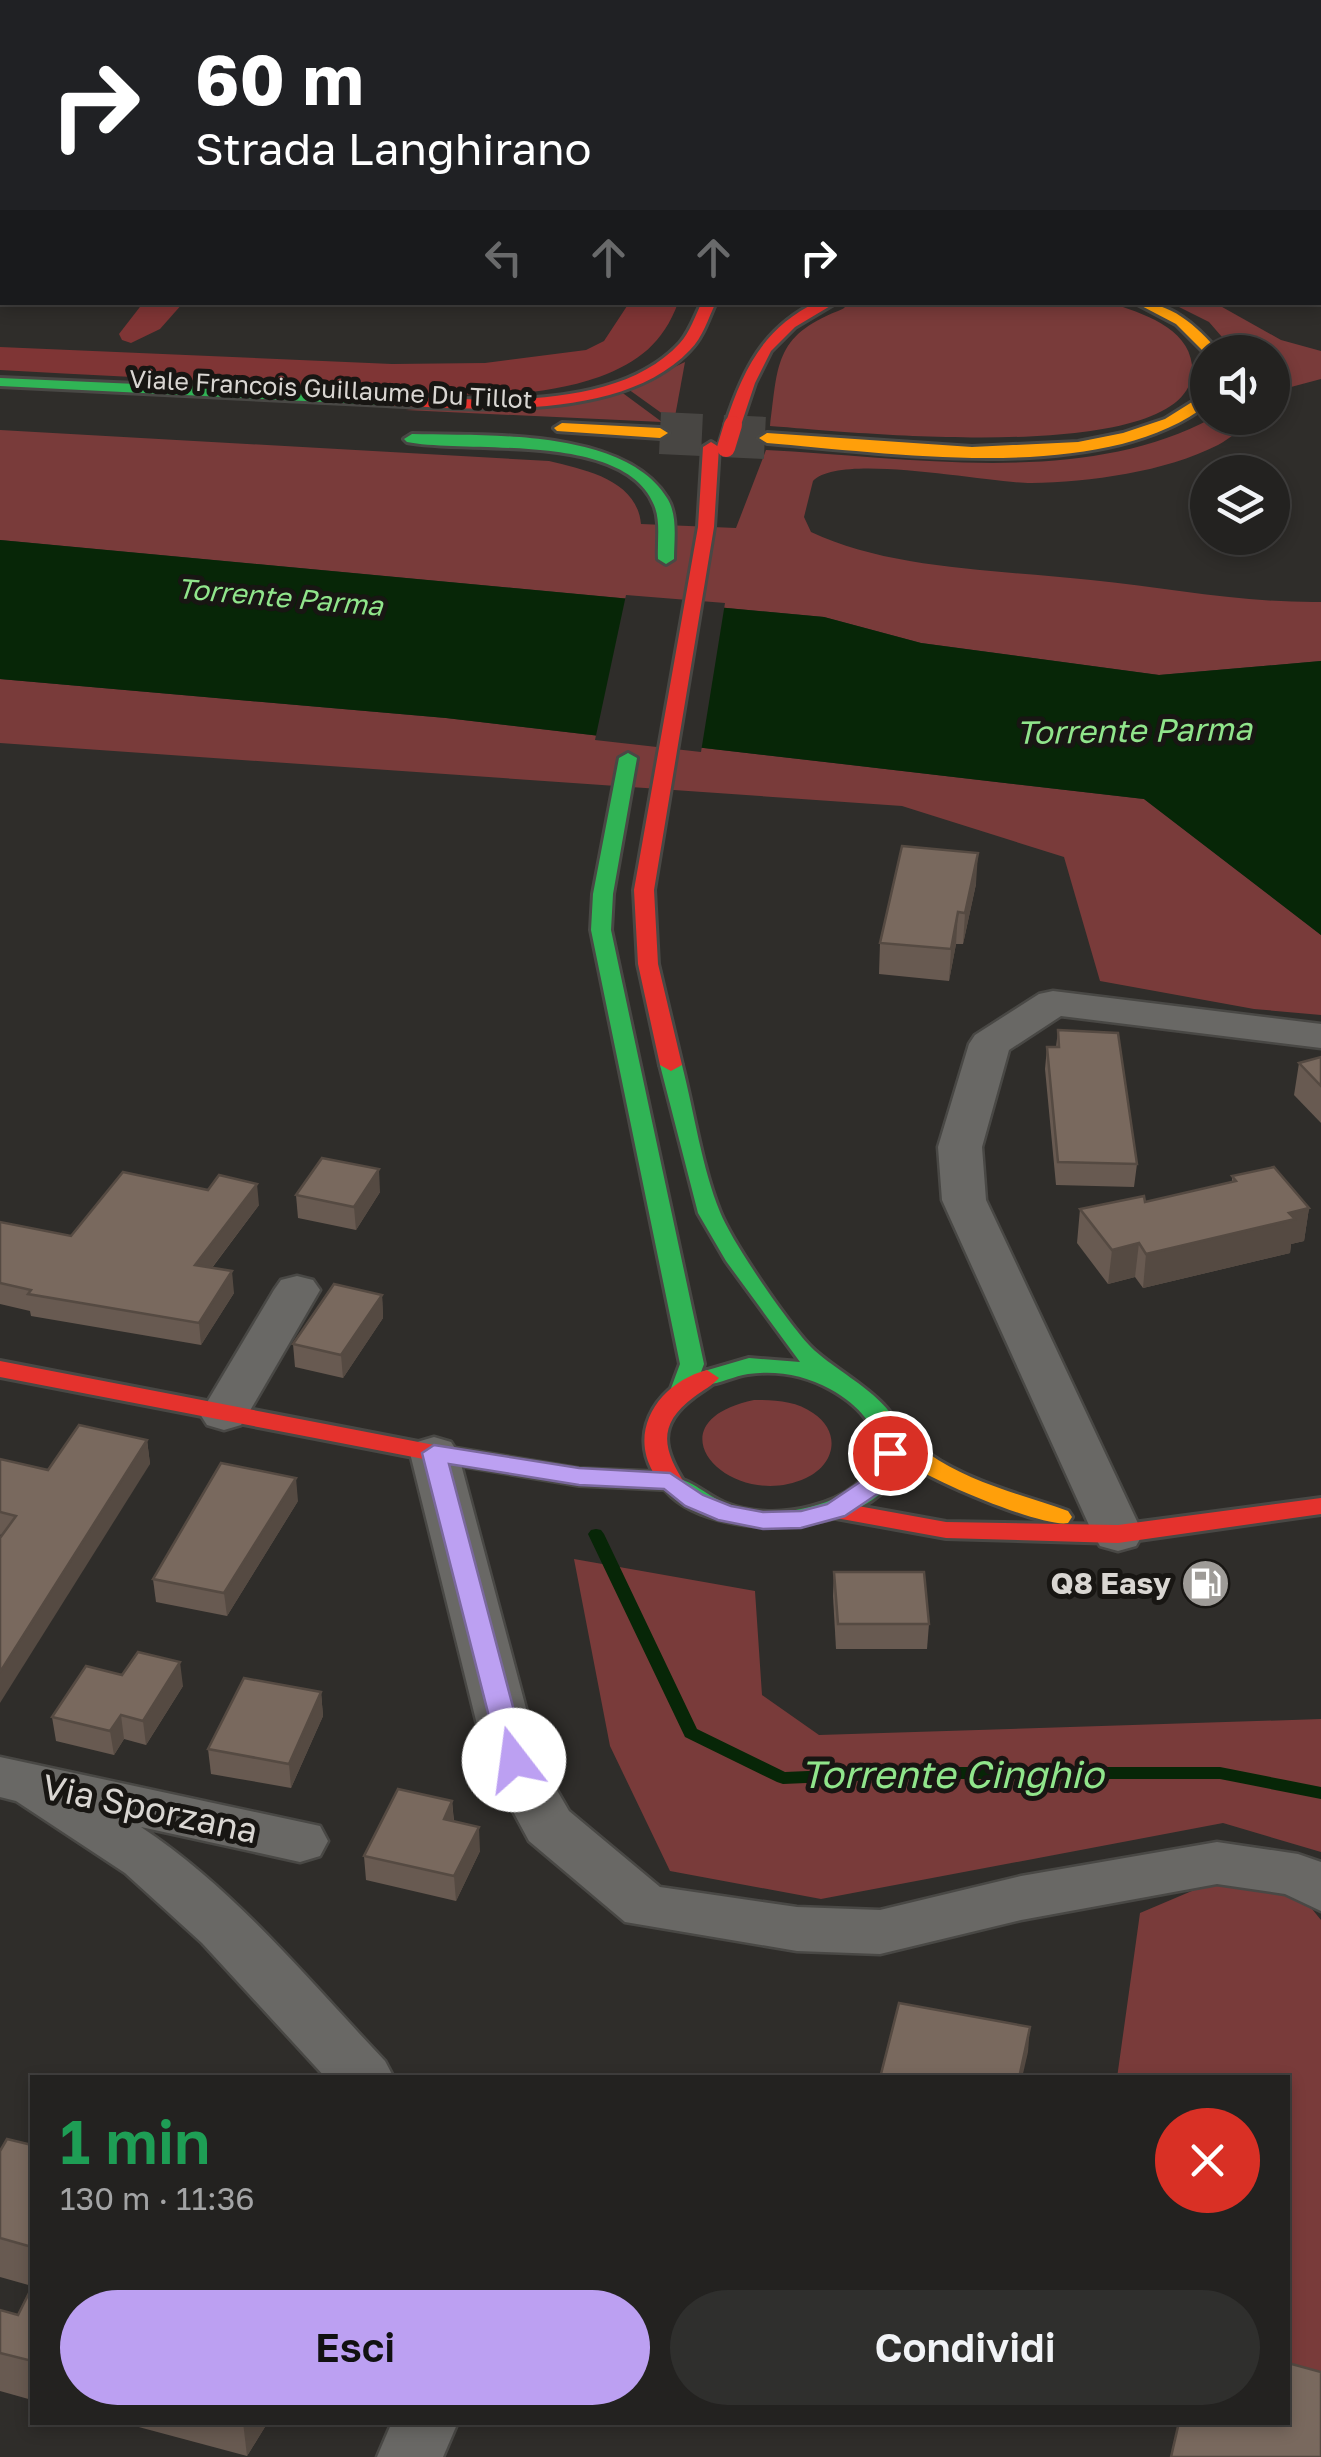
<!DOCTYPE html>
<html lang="it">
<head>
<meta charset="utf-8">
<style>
	:root { --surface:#232220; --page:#2f2f2d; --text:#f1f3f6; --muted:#a3a4a5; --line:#403f3e; --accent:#bca0f2 }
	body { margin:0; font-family:"Golos Text",sans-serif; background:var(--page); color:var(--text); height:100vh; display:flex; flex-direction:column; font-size:38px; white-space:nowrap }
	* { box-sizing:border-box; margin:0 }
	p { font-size:32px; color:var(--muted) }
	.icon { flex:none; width:55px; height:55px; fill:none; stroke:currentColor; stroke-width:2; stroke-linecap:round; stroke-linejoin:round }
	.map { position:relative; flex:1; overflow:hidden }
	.drawer { position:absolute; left:30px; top:2075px; width:1260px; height:350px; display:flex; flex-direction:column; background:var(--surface); border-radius:0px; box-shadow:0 5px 15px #0003,0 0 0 2px var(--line) }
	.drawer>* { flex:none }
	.banner { position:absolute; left:0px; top:0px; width:1322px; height:305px; box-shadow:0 5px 15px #0003,0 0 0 2px var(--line); background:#202124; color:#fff; overflow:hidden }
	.fabs { position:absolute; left:1190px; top:335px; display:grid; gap:20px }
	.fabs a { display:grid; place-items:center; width:100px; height:100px; border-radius:50%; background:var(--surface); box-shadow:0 5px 15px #0003,0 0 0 2px var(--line); font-size:50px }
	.pin { position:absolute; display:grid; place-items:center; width:85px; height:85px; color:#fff; margin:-42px; border:5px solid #fff; border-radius:50%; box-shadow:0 2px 10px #0007 }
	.me { position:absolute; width:110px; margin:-55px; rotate:345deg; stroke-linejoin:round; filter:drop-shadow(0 0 8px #0008) }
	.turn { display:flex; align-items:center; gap:35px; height:210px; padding:0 30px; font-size:45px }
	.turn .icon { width:130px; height:130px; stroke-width:2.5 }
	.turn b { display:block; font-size:70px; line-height:85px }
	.lanes { display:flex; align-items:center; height:95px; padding:0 30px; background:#0003; justify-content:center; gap:50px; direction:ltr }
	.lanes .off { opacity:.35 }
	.round { display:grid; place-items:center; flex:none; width:105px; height:105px; border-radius:52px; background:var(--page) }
	.head { display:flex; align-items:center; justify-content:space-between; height:170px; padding:0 30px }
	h1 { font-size:60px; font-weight:600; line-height:75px; color:#1e9e55 }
	.action { display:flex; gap:20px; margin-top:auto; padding:20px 30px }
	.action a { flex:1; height:115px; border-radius:60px; background:var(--accent); color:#111; font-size:40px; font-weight:600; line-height:115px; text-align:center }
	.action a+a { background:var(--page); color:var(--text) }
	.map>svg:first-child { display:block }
</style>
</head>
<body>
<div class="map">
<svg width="1321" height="2457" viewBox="0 0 1321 2457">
	<rect width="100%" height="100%" fill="#2f2d2a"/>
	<g fill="#793b3a">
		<path d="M851 303H1111C1141 313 1188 327 1192 365 1204 472 831 430 770 426 778 366 774 336 838 311 854 305 834 307 851 303Z"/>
		<path d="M1171 303H1215L1281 340 1321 351V379L1291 387 1273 400 1272 352H1235L1209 322Z"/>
		<path d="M685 362 674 422 628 389Z"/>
		<path d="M620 391 662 422 405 410Z"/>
		<path d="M1212 418H1255C1243 427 1231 438 1218 445 1165 472 1090 482 1031 483 986 483 841 452 813 481L804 517 811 532C891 570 1002 570 1091 580 1168 588 1243 603 1321 602V661L1159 675 921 643 824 617 0 540V430L549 461C586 470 637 480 641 524L736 528 766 450C908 457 1083 488 1212 418Z"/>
		<path d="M0 679 446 718 1144 799 1321 935V1015L1254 1009 1100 981 1064 857 902 806 0 743Z"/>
		<path d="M754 1400C775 1400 796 1401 813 1413 842 1432 835 1465 806 1478 731 1513 645 1423 754 1400Z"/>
		<path d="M574 1559 755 1591 762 1695 819 1735 1321 1719V1852L1223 1823 821 1899 670 1871 610 1746Z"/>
		<path d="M1213 1882 1303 1898 1321 1920V2372L1288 2364V2078H1117L1140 1913Z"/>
	</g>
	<g fill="#7f3535">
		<path d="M143 303H183L160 329 131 343 122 340 119 334Z"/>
		<path d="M629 303H678C663 343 639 362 599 377 516 406 420 392 334 387 223 382 111 376 0 370V347L392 364 485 363 586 350 604 341Z"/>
	</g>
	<path fill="#072607" d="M0 540 824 617 921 643 1159 675 1321 661V935L1144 799 446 718 0 679Z"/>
	<path fill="#2f2d2a" d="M626 595 725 603 701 752 595 740Z"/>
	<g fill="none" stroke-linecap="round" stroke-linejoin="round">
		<path fill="#072607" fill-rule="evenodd" d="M596 1529 601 1530 604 1534 697 1729 785 1772 900 1767H1220L1321 1787V1799L1220 1779H900L783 1784 777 1782 685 1737 588 1534 591 1530Z"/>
		<path stroke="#484643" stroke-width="42" stroke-dasharray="42 21" stroke-linecap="butt" d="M660 433 767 438"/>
		<path stroke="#484643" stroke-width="32" stroke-dasharray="32 16" stroke-linecap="butt" d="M930 0 935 2"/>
		<defs>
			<g id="street">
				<path d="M1053 991 1321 1024V1048L1061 1016 1009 1050 982 1147 986 1200 1143 1534 1136 1546 1118 1551 1100 1546 1093 1534 942 1200 938 1147 969 1044 975 1035 1039 994Z"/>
				<path d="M297 1276 313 1280 320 1290 248 1414 241 1425 224 1430 207 1425 200 1414 274 1290 281 1280Z"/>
				<path d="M434 1437 451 1442 458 1453 540 1761 569 1811 660 1887 797 1907 880 1910 1021 1876 1217 1842 1298 1854 1321 1862V1911L1285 1894 1217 1884 1021 1920 880 1954 797 1951 625 1922 529 1841 486 1761 410 1453 417 1442Z"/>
				<path d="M0 1757 320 1826 328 1841 320 1856 300 1862 141 1827C234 1888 309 1981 385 2061L394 2078H326L202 1943 125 1873 16 1801 0 1797Z"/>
				<path d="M392 2422H458L443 2457H377Z"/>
			</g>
			<g id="fast">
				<path d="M0 378 386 395 394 400 386 405 0 386Z"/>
				<path d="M412 434C484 436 624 428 667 498 678 515 674 540 674 559L666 564 658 559C657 542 661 521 654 505 624 431 468 454 407 442L404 439Z"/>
				<path d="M628 753 637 758 613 894 611 930 704 1364 701 1372 749 1358 800 1362 726 1261 698 1213 660 1065 671 1059 682 1065C694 1112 702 1168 720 1212 733 1244 786 1320 809 1345 836 1374 903 1400 903 1447 903 1538 706 1550 662 1485L665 1479C686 1473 707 1497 727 1504 752 1514 784 1514 810 1507 886 1488 902 1429 830 1389 805 1375 776 1370 748 1374 731 1376 713 1389 697 1382L690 1396 682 1399 670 1391 680 1364 591 930 593 894 619 758Z"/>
			</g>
			<g id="slow">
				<path d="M1134 302C1171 302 1196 325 1219 352L1207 355 1176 324Z"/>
				<path d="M1208 392V404C1104 486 892 453 767 443L759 438 767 433 972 447 1078 442 1123 433 1165 419Z"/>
				<path d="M562 423 660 428 668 433 660 438 557 431 554 428Z"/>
				<path d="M884 1411C904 1417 913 1442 929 1454 969 1482 1022 1495 1068 1511L1072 1517 1068 1523C1046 1529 926 1479 907 1462 895 1450 882 1434 872 1419Z"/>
			</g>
			<g id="jam">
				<path d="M783 0H795V2H784Z"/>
				<rect x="1320" y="102" width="1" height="8"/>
				<rect x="1320" y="145" width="1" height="8"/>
				<path d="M702 302H716C708 319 703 337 690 350 622 422 476 409 386 405L378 400 386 395C473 400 615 414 680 343 690 332 695 316 702 302Z"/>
				<path d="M817 302H837L795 327 771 351 755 383 741 425 728 428 725 425C743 370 763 328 817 302Z"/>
				<path d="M711 442 719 447 714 527 654 890 658 964 682 1065 671 1071 660 1065 638 964 634 890 698 527 703 447Z"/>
				<path d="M0 1361 434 1445 579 1469 653 1472C628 1428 661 1382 707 1370L719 1378C712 1386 703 1390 694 1397 656 1425 663 1450 686 1485L683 1491 674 1493 663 1489 579 1485 434 1461 0 1377Z"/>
				<path d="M1321 1498V1514L1118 1543 946 1538 836 1518 827 1516 823 1510 827 1504 836 1502 946 1522 1118 1525Z"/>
			</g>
		</defs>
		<use href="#street" stroke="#494845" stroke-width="5"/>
		<use href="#fast" stroke="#494845" stroke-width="6"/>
		<use href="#slow" stroke="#494845" stroke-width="6"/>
		<use href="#jam" stroke="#494845" stroke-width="6"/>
		<use href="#street" fill="#696865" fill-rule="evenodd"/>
		<use href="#fast" fill="#30b455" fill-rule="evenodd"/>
		<use href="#slow" fill="#ff9f0a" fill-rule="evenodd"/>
		<use href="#jam" fill="#e5322d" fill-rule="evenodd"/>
		<defs>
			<path id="jam-bridge" d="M726 448 733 425"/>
		</defs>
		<use href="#jam-bridge" stroke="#494845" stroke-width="21" stroke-linecap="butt"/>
		<use href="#jam-bridge" stroke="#e5322d" stroke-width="18"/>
	</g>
	<g fill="#685a51">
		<path d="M976 884 963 944H956L949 981 879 974 880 943Z"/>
		<path d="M1058 1030 1137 1164 1134 1187 1056 1185 1045 1069 1047 1047H1056Z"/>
		<path d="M1321 1057V1123L1294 1095 1299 1063Z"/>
		<path d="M1232 1176 1309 1208 1304 1241 1291 1244 1290 1253 1143 1288 1135 1277 1108 1284 1077 1243 1080 1209 1145 1202 1232 1182Z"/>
		<path d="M380 1192 356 1230 298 1218 296 1195Z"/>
		<path d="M259 1205 212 1268 234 1293 201 1345 31 1316 30 1311 0 1304V1222L71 1236Z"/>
		<path d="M382 1295 383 1318 343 1378 295 1367 293 1344Z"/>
		<path d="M147 1440 150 1464 0 1535V1459L48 1470Z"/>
		<path d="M298 1501 227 1616 156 1602 153 1579Z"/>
		<path d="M834 1572 929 1624 927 1649H836L833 1596Z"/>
		<path d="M122 1675 183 1686 146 1745 124 1739 114 1755 56 1741 52 1717Z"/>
		<path d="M321 1692 323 1716 291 1788 211 1774 208 1749Z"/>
		<path d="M452 1801 454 1821 480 1851 456 1901 366 1880 364 1856Z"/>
		<path d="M32 2145V2286L0 2277V2151Z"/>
		<path d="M32 2287V2400L0 2391V2310L18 2315Z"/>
		<path d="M120 2422H268L247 2456Z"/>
	</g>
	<g fill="#554a42">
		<path d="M978 853 976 884 963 944 965 913Z"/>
		<path d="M958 912 956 944 949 981 951 949Z"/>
		<path d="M379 1169 380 1192 356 1230 354 1207Z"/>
		<path d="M257 1184 259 1205 198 1286 195 1265Z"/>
		<path d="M1309 1208 1304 1241 1291 1244 1290 1253 1143 1288 1146 1254Z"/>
		<path d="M1139 1243 1135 1277 1108 1284 1112 1250Z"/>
		<path d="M232 1271 234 1293 201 1345 199 1323Z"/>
		<path d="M382 1295 383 1318 343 1378 341 1355Z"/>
		<path d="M147 1440 150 1464 0 1703V1672Z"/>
		<path d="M296 1478 298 1501 227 1616 224 1593Z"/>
		<path d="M180 1662 183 1686 146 1745 143 1721Z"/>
		<path d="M321 1692 323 1716 291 1788 289 1764Z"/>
		<path d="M121 1715 124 1739 114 1755 110 1731Z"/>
		<path d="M452 1801 454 1825 444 1819Z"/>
		<path d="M479 1827 480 1851 456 1901 454 1876Z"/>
		<path d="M1030 2027 1028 2052 1022 2078H1019Z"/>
		<path d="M243 2422H268L247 2456Z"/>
	</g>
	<g fill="#79695e" stroke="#554a42" stroke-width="2.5">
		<path d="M902 846 978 853 965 913 958 912 951 949 880 943Z"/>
		<path d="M1058 1030 1118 1033 1137 1164 1058 1162 1047 1047H1059Z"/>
		<path d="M1321 1057V1086L1299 1063Z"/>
		<path d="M322 1158 379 1169 354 1207 296 1195Z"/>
		<path d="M1274 1167 1309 1208 1289 1213 1295 1219 1146 1254 1139 1243 1112 1250 1080 1209 1144 1196 1145 1202 1236 1181 1232 1176Z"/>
		<path d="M123 1172 208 1190 219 1175 257 1184 195 1265 232 1271 199 1323 28 1294 31 1290 0 1283V1222L71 1236Z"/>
		<path d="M334 1284 382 1295 341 1355 293 1344Z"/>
		<path d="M79 1425 147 1440 0 1672V1538L16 1516 0 1512V1459L48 1470Z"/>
		<path d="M221 1463 296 1478 224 1593 153 1579Z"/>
		<path d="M834 1572H924L929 1624H838Z"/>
		<path d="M138 1652 180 1662 143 1721 121 1715 110 1731 52 1717 86 1666 122 1675Z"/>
		<path d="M244 1678 321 1692 289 1764 208 1749Z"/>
		<path d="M398 1789 452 1801 444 1819 479 1827 454 1876 364 1856Z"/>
		<path d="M899 2003 1030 2027 1019 2078H880Z"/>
		<path d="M7 2139 32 2145V2247L0 2238V2151Z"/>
		<path d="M32 2287V2361L0 2353V2310L18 2315Z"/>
		<path d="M1288 2363 1321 2372V2457H1171L1179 2422H1288Z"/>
	</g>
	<path fill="#bca0f2" stroke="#7a689d" stroke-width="2.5" d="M434 1445 579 1468 670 1473 703 1495 731 1506 763 1512 801 1511 827 1504 863 1480 881 1448 890 1445 903 1453 882 1491 845 1516 801 1528 763 1529 718 1520 685 1506 664 1489 579 1485 449 1464 527 1760 523 1768H504L500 1760 422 1453Z"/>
	<defs>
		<symbol id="fuel-disc" viewBox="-11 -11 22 22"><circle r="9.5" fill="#9e9b97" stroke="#181613"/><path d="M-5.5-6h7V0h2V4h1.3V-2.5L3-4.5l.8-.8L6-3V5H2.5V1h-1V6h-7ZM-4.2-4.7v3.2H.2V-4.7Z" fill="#fff"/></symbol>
	</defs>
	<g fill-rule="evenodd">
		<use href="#fuel-disc" x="1178" y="1556" width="55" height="55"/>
	</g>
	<g text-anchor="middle" stroke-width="10" stroke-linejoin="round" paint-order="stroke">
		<g font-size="25" fill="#d9d6d2" stroke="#181613">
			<text transform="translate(331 389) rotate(3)" y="9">Viale Francois Guillaume Du Tillot</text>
		</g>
		<g font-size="28" font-style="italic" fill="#90e58b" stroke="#181613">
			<text transform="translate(280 597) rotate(5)" y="10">Torrente Parma</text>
		</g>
		<g font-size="30" font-weight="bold" fill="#d9d6d2" stroke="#181613" text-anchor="end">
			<text x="1171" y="1594">Q8 Easy</text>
		</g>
		<g font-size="32" font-style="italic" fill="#90e58b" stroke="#181613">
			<text transform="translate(1134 731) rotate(-1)" y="11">Torrente Parma</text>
		</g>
		<g font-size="35" fill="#d9d6d2" stroke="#181613">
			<text transform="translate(150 1809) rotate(12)" y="12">Via Sporzana</text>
		</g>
		<g font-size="38" font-style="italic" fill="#90e58b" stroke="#181613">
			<text x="952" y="1788">Torrente Cinghio</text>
		</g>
	</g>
</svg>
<div class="fabs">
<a><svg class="icon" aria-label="sound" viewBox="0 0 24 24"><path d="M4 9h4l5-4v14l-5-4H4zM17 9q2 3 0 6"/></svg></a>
<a><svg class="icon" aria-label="layers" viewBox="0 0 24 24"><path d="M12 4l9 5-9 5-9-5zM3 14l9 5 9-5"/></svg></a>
</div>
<div class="pin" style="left:890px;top:1453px;background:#d93025"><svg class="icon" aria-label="arrive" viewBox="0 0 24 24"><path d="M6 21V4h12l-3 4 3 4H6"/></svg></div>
<svg class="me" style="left:514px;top:1760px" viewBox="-20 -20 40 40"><circle r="19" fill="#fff"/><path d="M0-13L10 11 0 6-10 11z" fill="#bca0f2"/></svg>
<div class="banner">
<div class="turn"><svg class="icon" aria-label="right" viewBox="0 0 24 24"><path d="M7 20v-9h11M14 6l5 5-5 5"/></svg><div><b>60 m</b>Strada Langhirano</div></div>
<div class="lanes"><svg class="icon off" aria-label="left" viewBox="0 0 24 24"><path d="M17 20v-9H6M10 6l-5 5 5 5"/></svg><svg class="icon off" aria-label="ahead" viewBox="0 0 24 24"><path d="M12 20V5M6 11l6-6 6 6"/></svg><svg class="icon off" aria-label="ahead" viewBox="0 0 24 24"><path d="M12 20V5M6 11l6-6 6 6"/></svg><svg class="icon" aria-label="right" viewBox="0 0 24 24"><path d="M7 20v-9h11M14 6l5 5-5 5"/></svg></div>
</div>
<section class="drawer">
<div class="head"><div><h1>1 min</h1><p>130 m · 11:36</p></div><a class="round" style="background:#d93025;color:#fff"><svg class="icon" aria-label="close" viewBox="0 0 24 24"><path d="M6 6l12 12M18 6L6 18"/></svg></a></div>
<div class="action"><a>Esci</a><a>Condividi</a></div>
</section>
</div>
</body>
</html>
